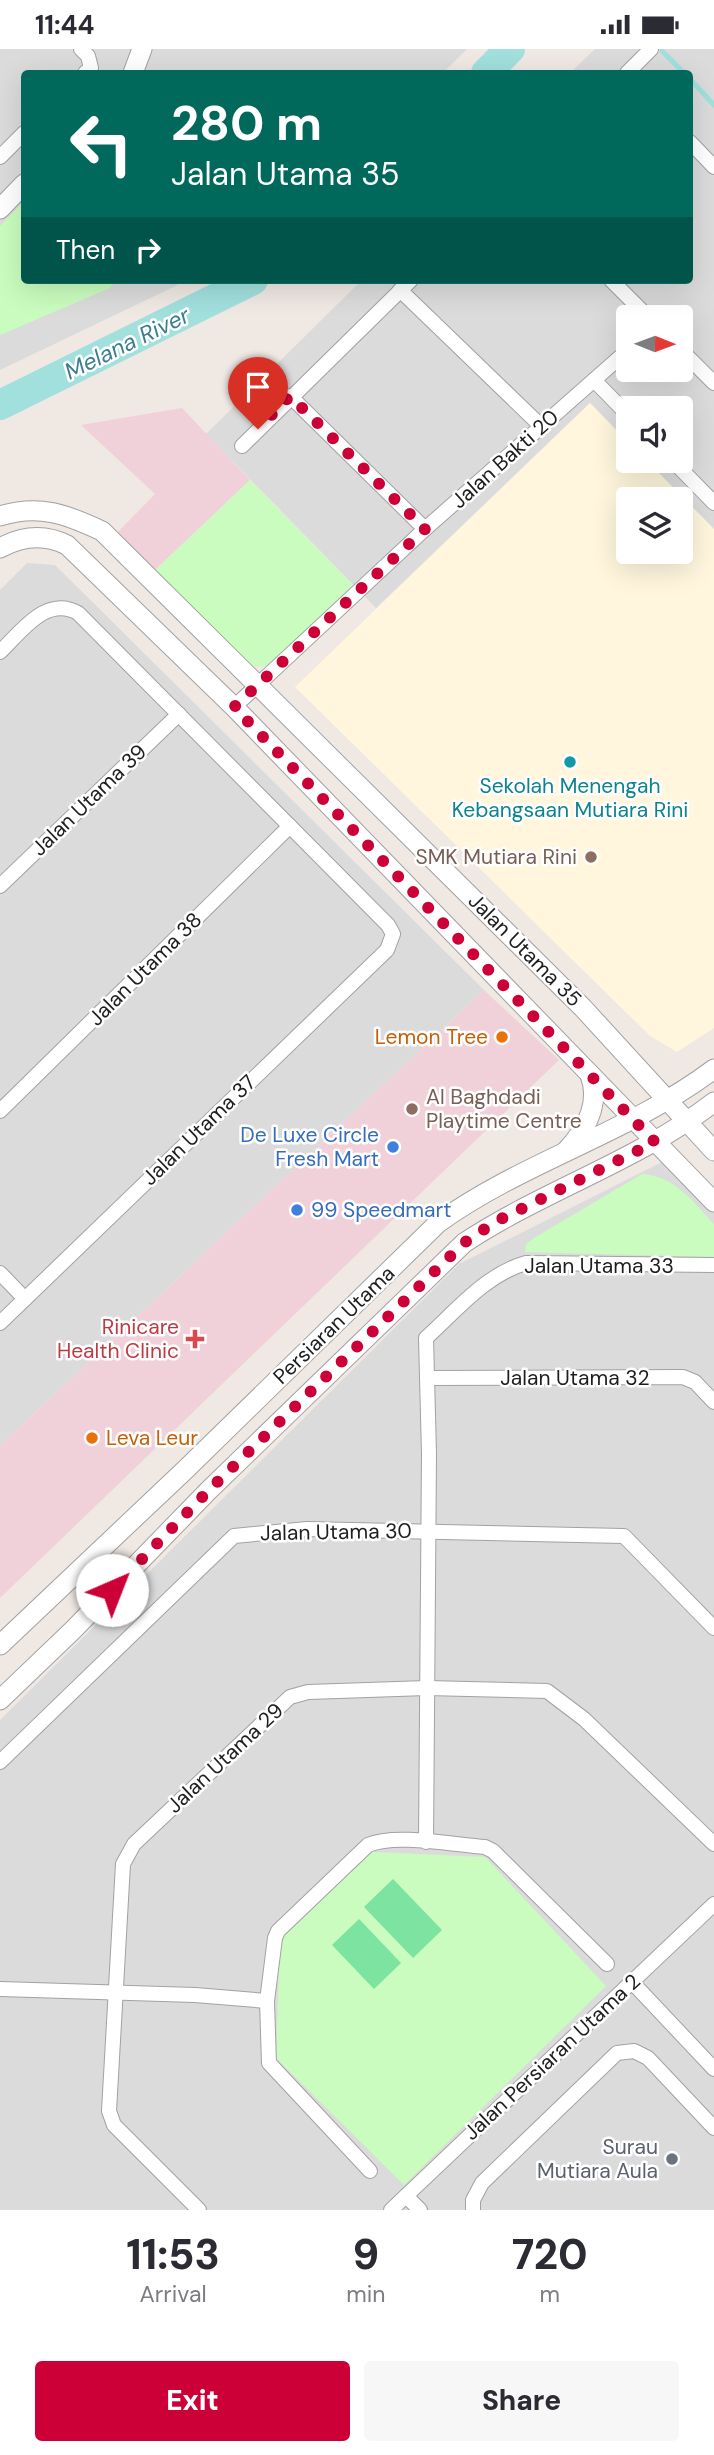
<!DOCTYPE html>
<html lang="en">
<head>
<meta charset="utf-8">
<style>
	:root { --surface:#fff; --page:#f7f7f7; --text:#2b2b33; --muted:#7c7c81; --accent:#cc0037 }
	body { margin:0; font-family:"DM Sans",sans-serif; background:var(--page); color:var(--text); height:100vh; display:flex; flex-direction:column; font-size:26px; white-space:nowrap }
	* { box-sizing:border-box; margin:0 }
	p { font-size:23px; color:var(--muted) }
	.icon { flex:none; width:38px; height:38px; fill:none; stroke:currentColor; stroke-width:2; stroke-linecap:round; stroke-linejoin:round }
	.map { position:relative; height:2161px; overflow:hidden }
	.sheet { display:flex; flex-direction:column; background:var(--surface); flex:1 }
	.sheet>* { flex:none }
	.hud { position:absolute; left:21px; top:21px; width:672px; height:214px; border-radius:7px; box-shadow:0 7px 28px #0002; background:#00695c; color:#fff; overflow:hidden }
	.needle { width:46px; rotate:91deg }
	.controls { position:absolute; left:616px; top:256px; display:grid; gap:14px }
	.controls a { display:grid; place-items:center; width:77px; height:77px; border-radius:7px; background:var(--surface); box-shadow:0 7px 28px #0002; font-size:35px }
	.pin { position:absolute; display:grid; place-items:center; width:60px; height:60px; color:#fff; margin:-72px -30px; border-radius:50% 50% 50% 0; rotate:-45deg; box-shadow:0 0 7px #0007 }
	.pin .icon { rotate:45deg }
	.me { position:absolute; width:77px; margin:-38px; rotate:44deg; stroke-linejoin:round; filter:drop-shadow(0 0 5px #0008) }
	.turn { display:flex; align-items:center; gap:24px; height:147px; padding:0 35px; font-size:32px }
	.turn .icon { width:91px; height:91px; stroke-width:2.5 }
	.turn b { display:block; font-size:49px; line-height:60px }
	.then { display:flex; align-items:center; height:66px; padding:0 35px; background:#0003; gap:14px; font-size:26px }
	.eta { display:flex; justify-content:space-evenly; align-items:center; height:119px; text-align:center }
	.eta b { font-size:42px; font-weight:800; line-height:49px }
	.cta { display:flex; gap:14px; margin-top:auto; padding:14px 35px }
	.cta a { flex:1; height:80px; border-radius:7px; background:var(--accent); color:#fff; font-size:28px; font-weight:800; line-height:80px; text-align:center }
	.cta a+a { background:var(--page); color:var(--text) }
	.status { display:flex; justify-content:space-between; align-items:center; height:49px; padding:0 35px; background:var(--surface); direction:ltr }
	.status svg { height:19px; fill:currentColor }
	.map>svg:first-child { display:block }
</style>
</head>
<body>
<div class="status"><b>11:44</b><svg viewBox="0 0 49 12"><path d="M0 12V9h3v3zM5 12V6h3v6zM10 12V3h3v9zM15 12V0h3v12zM26 1h20v11H26zM47 4h2v5h-2z"/></svg></div>
<div class="map">
<svg width="714" height="2161" viewBox="0 0 714 2161">
	<rect width="100%" height="100%" fill="#efe8e3"/>
	<g fill="#dcdbdb" fill-rule="evenodd">
		<path d="M0 0H467L443 24H24V231H188L0 321Z"/>
		<path d="M595 0H714V480L646 411H681V359H628V393L590 354 376 559 206 385 362 231H690V24H570ZM628 268H681V320H628Z"/>
		<path d="M27 514 55 516 484 941 0 1397V541Z"/>
		<path d="M662 1113 714 1164V2161H0V1671L459 1215Z"/>
	</g>
	<g fill="#f1d1d9">
		<path d="M182 359 250 431 153 523 117 484 155 445 81 376Z"/>
		<path d="M484 941 559 1011 0 1549V1397Z"/>
	</g>
	<path fill="#fff6dd" fill-rule="evenodd" d="M590 354 628 393V411H646L714 480V979L677 1003 650 987 295 638ZM628 450H681V502H628Z"/>
	<g fill="#c9fcbe">
		<path d="M24 152V231H116L110 239 0 286V177Z"/>
		<path d="M250 431 354 537 266 617 256 618 245 613 153 523Z"/>
		<path d="M642 1125C675 1127 692 1152 714 1175V1208L525 1203 526 1195 534 1189Z"/>
		<path d="M372 1803 485 1808 606 1937 404 2136 276 2009 280 1891Z"/>
	</g>
	<g fill="#7de3a0">
		<path d="M393 1830 442 1881 413 1909 364 1858Z"/>
		<path d="M359 1870 401 1914 374 1940 332 1896Z"/>
	</g>
	<g fill="none" stroke-linecap="round" stroke-linejoin="round">
		<g stroke="#a1e0dd" stroke-width="5">
			<path d="M662 2 684 24"/>
			<path d="M690 30 714 56"/>
		</g>
		<g stroke="#a1e0dd" stroke-width="30">
			<path d="M486 24 510 0"/>
			<path d="M0 356 253 231"/>
		</g>
		<defs>
			<g id="minor">
				<path d="M81 0 88 7 91 19 85 24"/>
				<path d="M627 24 651 0"/>
				<path d="M690 93 714 118"/>
				<path d="M0 108 24 84"/>
				<path d="M611 231 648 268"/>
				<path d="M400 241 542 378"/>
				<path d="M681 301 714 334"/>
				<path d="M594 331 628 366"/>
				<path d="M290 347 425 480"/>
				<path d="M242 397 411 231"/>
				<path d="M672 411 714 454"/>
				<path d="M0 603C21 583 46 546 78 564L388 876 393 885 387 901 0 1274"/>
				<path d="M234 658 425 480 628 301"/>
				<path d="M0 837 179 665"/>
				<path d="M0 1062 290 777"/>
				<path d="M0 1224 25 1250"/>
				<path d="M427 1329 683 1328 695 1333 714 1353"/>
				<path d="M0 1713 234 1487 307 1480 624 1487 714 1579"/>
				<path d="M426 1793 429 1405 426 1289C456 1262 486 1225 526 1214L714 1216"/>
				<path d="M632 1933 714 2020"/>
				<path d="M0 1940 195 1946 267 1952"/>
				<path d="M370 2122 269 2014 267 1952 275 1889 278 1882 368 1796C396 1784 454 1796 485 1798L493 1802 607 1915"/>
				<path d="M406 2147 420 2161"/>
				<path d="M199 2161 114 2076 109 2062 123 1815 134 1795 290 1648 308 1643 427 1639 547 1642 584 1670 714 1795"/>
				<path d="M391 2161 714 1855"/>
				<path d="M473 2161V2151L482 2134 617 2004 634 2002 648 2009 714 2079"/>
			</g>
			<g id="tertiary">
				<path d="M133 24 142 0"/>
				<path d="M0 160 24 135"/>
				<path d="M0 467C39 455 66 465 102 482L583 959 714 1102"/>
				<path d="M0 499C22 487 45 485 67 496L234 658 714 1153"/>
				<path d="M566 1102C586 1081 601 1055 590 1026"/>
				<path d="M0 1596 185 1421 438 1174C524 1112 629 1084 714 1020"/>
				<path d="M0 1651 73 1581 208 1442 464 1194C544 1141 638 1112 714 1053"/>
			</g>
		</defs>
		<use href="#minor" stroke="#a2a2a2" stroke-width="16"/>
		<use href="#tertiary" stroke="#a2a2a2" stroke-width="21"/>
		<use href="#minor" stroke="#fff" stroke-width="14"/>
		<use href="#tertiary" stroke="#fff" stroke-width="19"/>
	</g>
	<g fill="none" stroke-linecap="round" stroke-linejoin="round">
		<path stroke="#cc0037" stroke-width="12" stroke-dasharray="0 21.6" d="M112 1541 208 1442 464 1194 495 1173 655 1093 234 658 425 480 290 347 258 380"/>
	</g>
	<circle fill="#0f9aa8" stroke="#fff" stroke-width="2.5" cx="570" cy="713" r="7"/>
	<g fill="#8d6e63" stroke="#fff" stroke-width="2.5">
		<circle cx="591" cy="808" r="7"/>
		<circle cx="412" cy="1060" r="7"/>
	</g>
	<g fill="#e8710a" stroke="#fff" stroke-width="2.5">
		<circle cx="502" cy="988" r="7"/>
		<circle cx="92" cy="1389" r="7"/>
	</g>
	<g fill="#3f7fe0" stroke="#fff" stroke-width="2.5">
		<circle cx="393" cy="1098" r="7"/>
		<circle cx="297" cy="1161" r="7"/>
	</g>
	<path fill="#e0444e" stroke="#fff" stroke-width="2.5" d="M191.5 1279.5h7v7h7v7h-7v7h-7v-7h-7v-7h7z"/>
	<circle fill="#6b7280" stroke="#fff" stroke-width="2.5" cx="672" cy="2110" r="7"/>
	<g text-anchor="middle" stroke-width="5" stroke-linejoin="round" paint-order="stroke">
		<g font-size="21" fill="#1e1e1e" stroke="#fff">
			<text transform="translate(505 410) rotate(-42)" y="7">Jalan Bakti 20</text>
			<text transform="translate(89 751) rotate(-44)" y="7">Jalan Utama 39</text>
			<text transform="translate(525 901) rotate(45)" y="7">Jalan Utama 35</text>
			<text transform="translate(145 920) rotate(-45)" y="7">Jalan Utama 38</text>
			<text transform="translate(199 1081) rotate(-44)" y="7">Jalan Utama 37</text>
			<text x="599" y="1224">Jalan Utama 33</text>
			<text transform="translate(334 1276) rotate(-44)" y="7">Persiaran Utama</text>
			<text x="575" y="1336">Jalan Utama 32</text>
			<text transform="translate(336 1483) rotate(-1)" y="7">Jalan Utama 30</text>
			<text transform="translate(225 1709) rotate(-43)" y="7">Jalan Utama 29</text>
			<text transform="translate(552 2008) rotate(-43)" y="7">Jalan Persiaran Utama 2</text>
		</g>
		<g font-size="21" fill="#0d838f" stroke="#fff">
			<text x="570" y="744">Sekolah Menengah<tspan x="570" dy="24">Kebangsaan Mutiara Rini</tspan></text>
		</g>
		<g font-size="21" fill="#785e54" stroke="#fff" text-anchor="end">
			<text x="577" y="815">SMK Mutiara Rini</text>
			<text x="426" y="1055" text-anchor="start">Al Baghdadi<tspan x="426" dy="24">Playtime Centre</tspan></text>
		</g>
		<g font-size="21" fill="#c56008" stroke="#fff" text-anchor="end">
			<text x="488" y="995">Lemon Tree</text>
			<text x="106" y="1396" text-anchor="start">Leva Leur</text>
		</g>
		<g font-size="21" fill="#366cbe" stroke="#fff" text-anchor="end">
			<text x="379" y="1093">De Luxe Circle<tspan x="379" dy="24">Fresh Mart</tspan></text>
			<text x="311" y="1168" text-anchor="start">99 Speedmart</text>
		</g>
		<g font-size="21" fill="#be3a42" stroke="#fff" text-anchor="end">
			<text x="179" y="1285">Rinicare<tspan x="179" dy="24">Health Clinic</tspan></text>
		</g>
		<g font-size="21" fill="#5b616d" stroke="#fff" text-anchor="end">
			<text x="658" y="2105">Surau<tspan x="658" dy="24">Mutiara Aula</tspan></text>
		</g>
		<g font-size="23" font-style="italic" fill="#3b7e92" stroke="#fff">
			<text transform="translate(127 294) rotate(-26)" y="8">Melana River</text>
		</g>
	</g>
</svg>
<div class="controls">
<a><svg class="needle" viewBox="-14 -14 28 28"><path d="M0-13l5 13h-10z" fill="#e53935"/><path d="M0 13l5-13h-10z" fill="#7c7c81"/></svg></a>
<a><svg class="icon" aria-label="sound" viewBox="0 0 24 24"><path d="M4 9h4l5-4v14l-5-4H4zM17 9q2 3 0 6"/></svg></a>
<a><svg class="icon" aria-label="layers" viewBox="0 0 24 24"><path d="M12 4l9 5-9 5-9-5zM3 14l9 5 9-5"/></svg></a>
</div>
<div class="pin" style="left:258px;top:380px;background:#d93025"><svg class="icon" aria-label="arrive" viewBox="0 0 24 24"><path d="M6 21V4h12l-3 4 3 4H6"/></svg></div>
<svg class="me" style="left:112px;top:1541px" viewBox="-20 -20 40 40"><circle r="19" fill="#fff"/><path d="M0-13L10 11 0 6-10 11z" fill="#cc0037"/></svg>
<div class="hud">
<div class="turn"><svg class="icon" aria-label="left" viewBox="0 0 24 24"><path d="M17 20v-9H6M10 6l-5 5 5 5"/></svg><div><b>280 m</b>Jalan Utama 35</div></div>
<div class="then">Then<svg class="icon" aria-label="right" viewBox="0 0 24 24"><path d="M7 20v-9h11M14 6l5 5-5 5"/></svg></div>
</div>
</div>
<section class="sheet">
<div class="eta">
<div><b>11:53</b><p>Arrival</p></div>
<div><b>9</b><p>min</p></div>
<div><b>720</b><p>m</p></div>
</div>
<div class="cta"><a>Exit</a><a>Share</a></div>
</section>
</body>
</html>
